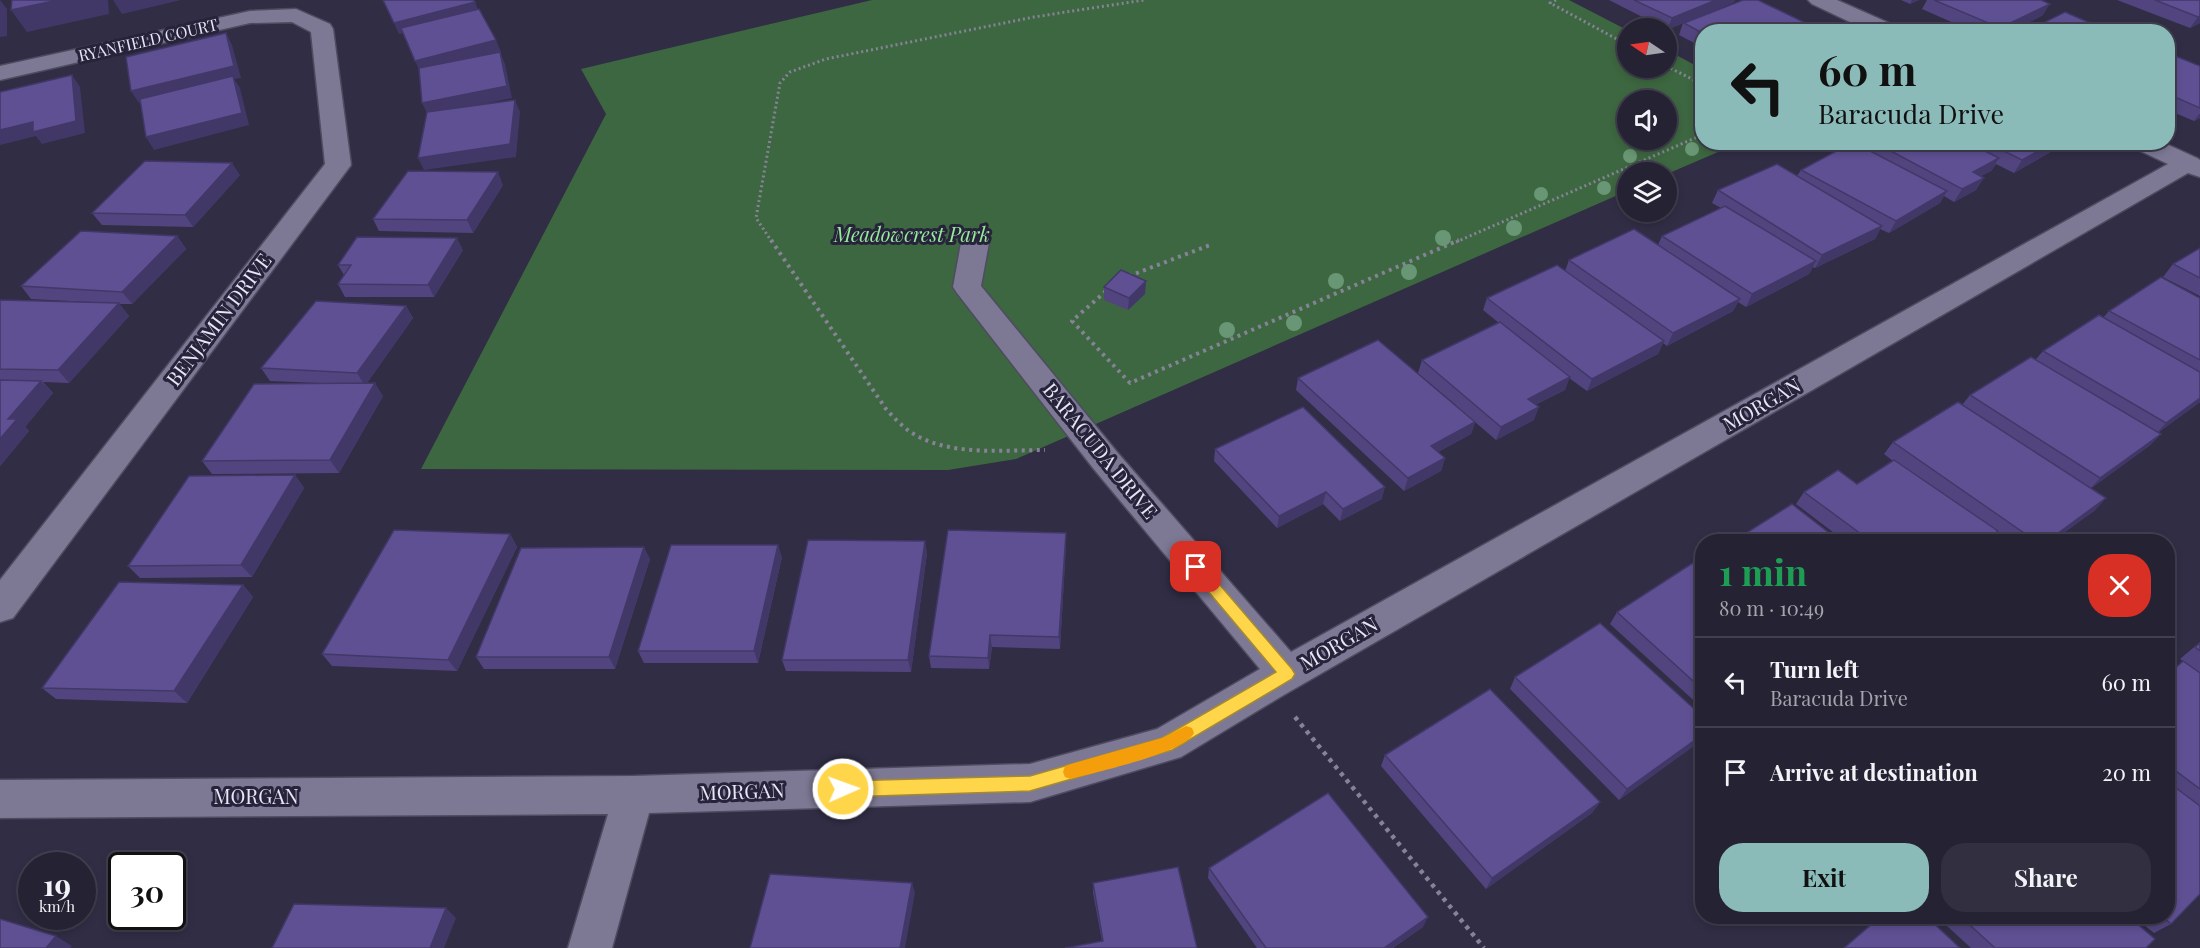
<!DOCTYPE html>
<html lang="en">
<head>
<meta charset="utf-8">
<style>
	:root { --surface:#252234; --page:#312f40; --text:#f1f3f6; --muted:#a3a4ac; --line:#423f4f; --accent:#8bbbb9 }
	body { margin:0; font-family:"Playfair Display",serif; background:var(--page); color:var(--text); height:100vh; display:flex; flex-direction:column; font-size:22px; white-space:nowrap }
	* { box-sizing:border-box; margin:0 }
	p { font-size:20px; color:var(--muted) }
	.icon { flex:none; width:33px; height:33px; fill:none; stroke:currentColor; stroke-width:2; stroke-linecap:round; stroke-linejoin:round }
	.map { position:relative; flex:1; overflow:hidden }
	.side { position:absolute; left:1695px; top:534px; width:480px; height:390px; display:flex; flex-direction:column; background:var(--surface); border-radius:24px; box-shadow:0 3px 9px #0003,0 0 0 2px var(--line) }
	.side>* { flex:none }
	.hud { position:absolute; left:1695px; top:24px; width:480px; height:126px; border-radius:24px; box-shadow:0 3px 9px #0003,0 0 0 2px var(--line); background:#8bbbb9; color:#111; overflow:hidden }
	.needle { width:39px; rotate:283deg }
	.buttons { position:absolute; left:1617px; top:18px; display:grid; gap:12px }
	.buttons a { display:grid; place-items:center; width:60px; height:60px; border-radius:50%; background:var(--surface); box-shadow:0 3px 9px #0003,0 0 0 2px var(--line); font-size:30px }
	.speed { position:absolute; left:18px; top:852px; display:flex; gap:12px; font-size:30px; font-weight:700; text-align:center }
	.speed>* { display:grid; place-content:center; width:78px; height:78px; border-radius:50%; background:var(--surface); box-shadow:0 3px 9px #0003,0 0 0 2px var(--line); line-height:1 }
	.speed small { font-size:15px; font-weight:400 }
	.speed .limit { border:3px solid #111; border-radius:9px; background:#fff; color:#111 }
	.pin { position:absolute; display:grid; place-items:center; width:51px; height:51px; color:#fff; margin:-26px; border-radius:12px; box-shadow:0 3px 9px #0006 }
	.me { position:absolute; width:66px; margin:-33px; rotate:88deg; stroke-linejoin:round; filter:drop-shadow(0 0 4px #0008) }
	.turn { display:flex; align-items:center; gap:21px; height:126px; padding:0 24px; font-size:27px }
	.turn .icon { width:78px; height:78px; stroke-width:2.5 }
	.turn b { display:block; font-size:42px; line-height:51px }
	.round { display:grid; place-items:center; flex:none; width:63px; height:63px; border-radius:24px; background:var(--page) }
	.head { display:flex; align-items:center; justify-content:space-between; height:102px; padding:0 24px }
	h1 { font-size:36px; font-weight:700; line-height:45px; color:#1e9e55 }
	.action { display:flex; gap:12px; margin-top:auto; padding:12px 24px }
	.action a { flex:1; height:69px; border-radius:24px; background:var(--accent); color:#111; font-size:24px; font-weight:700; line-height:69px; text-align:center }
	.action a+a { background:var(--page); color:var(--text) }
	ul { padding:0; list-style:none }
	li { display:flex; align-items:center; gap:18px; height:90px; padding:0 24px; border-top:2px solid var(--line) }
	li div { flex:1 }
	li b { display:block; font-size:22px }
	li em { font-style:normal }
	.map>svg:first-child { display:block }
</style>
</head>
<body>
<div class="map">
<svg width="2200" height="948" viewBox="0 0 2200 948">
	<rect width="100%" height="100%" fill="#312d45"/>
	<path fill="#3d6740" fill-rule="evenodd" d="M872 0H1569L1627 30 1628 68H1666L1667 50 1702 69V142L1739 143 1667 174 1628 172 1627 191 1016 459 948 470 421 469 606 114 581 69ZM1628 100H1666V140H1628Z"/>
	<g fill="none" stroke-linecap="round" stroke-linejoin="round">
		<defs>
			<g id="street">
				<path d="M1808 0H1837L1898 27 1901 32H1871L1812 4Z"/>
				<path d="M296 9 330 24 333 29 351 165 13 618 0 622V580L325 164 311 32 292 22 250 23 0 80V66L250 11Z"/>
				<path d="M2129 142H2162L2197 158 2200 160V177L2188 173 1282 696 1181 757 1030 802 649 813 612 948H568L608 814 0 818V780L634 776 1030 764 1157 729 1260 669 1093 468 957 293 953 287 961 243 965 237 975 235 985 237 989 243 981 286 1117 452 1291 652 2168 164 2132 147Z"/>
			</g>
		</defs>
		<use href="#street" stroke="#4f4b60" stroke-width="3"/>
		<g stroke="#868397" stroke-width="3" stroke-dasharray="2 3" stroke-linecap="butt">
			<path d="M1556 0 1550 3 1628 45"/>
			<path d="M1666 66 1702 84"/>
			<path d="M772 242 756 218 780 83 790 72 826 59 1034 17 1144 0"/>
			<path d="M1456 242 1702 135"/>
		</g>
		<g stroke="#868397" stroke-width="4" stroke-dasharray="3 4.5" stroke-linecap="butt">
			<path d="M771 240 886 409C893 417 901 425 909 431 947 457 1002 450 1045 450"/>
			<path d="M1129 276 1210 245"/>
			<path d="M1106 291 1072 321 1130 383 1459 240"/>
		</g>
		<path stroke="#868397" stroke-width="4.5" stroke-dasharray="4 5" stroke-linecap="butt" d="M1295 717 1484 948"/>
		<use href="#street" fill="#7d7995" fill-rule="evenodd"/>
	</g>
	<g fill="#699674">
		<circle cx="1692" cy="149" r="7"/>
		<circle cx="1630" cy="156" r="7"/>
		<circle cx="1604" cy="188" r="7"/>
		<circle cx="1541" cy="194" r="7"/>
		<circle cx="1514" cy="228" r="8"/>
		<circle cx="1443" cy="238" r="8"/>
		<circle cx="1409" cy="272" r="8"/>
		<circle cx="1336" cy="281" r="8"/>
		<circle cx="1294" cy="323" r="8"/>
		<circle cx="1227" cy="330" r="8"/>
	</g>
	<g fill="#52457f">
		<path d="M1609 0H1735L1734 2 1694 19 1814 27 1812 32H1702V47L1679 35 1683 23 1667 30 1666 28H1664Z"/>
		<path d="M1901 0H1919L1910 4Z"/>
		<path d="M1927 0H2041L2043 15 2010 32H1974L1922 9Z"/>
		<path d="M2117 0H2200V23L2190 28Z"/>
		<path d="M2168 53 2200 66V118L2194 121 2168 110Z"/>
		<path d="M1861 142H2064L2061 146 2014 173 1996 164 1991 171 1981 176 1976 190 1954 202 1944 196 1940 203 1889 233 1880 229 1875 239 1815 268 1813 267 1809 274 1746 307 1738 302 1733 311 1667 346 1663 343 1658 354 1587 391 1569 378 1565 390 1535 405 1534 420 1496 440 1475 422 1471 434 1438 452 1445 458 1441 471 1404 491 1296 390 1298 378 1456 405 1418 373 1422 360 1499 323 1483 310 1487 298 1565 271 1569 260 1658 245 1662 236 1721 208 1712 203 1718 190 1797 176 1801 170 1859 146Z"/>
		<path d="M240 175 193 227 102 225 92 213Z"/>
		<path d="M503 185 473 233 379 231 373 219Z"/>
		<path d="M177 236 186 249 132 304H119L129 316 69 383 43 382 53 393 25 427 29 431 0 466V300L109 303 31 299 21 286Z"/>
		<path d="M2200 248V296L2163 277 2173 264Z"/>
		<path d="M463 250 434 297H345L338 284 344 275 338 265Z"/>
		<path d="M1146 281 1145 294 1128 310 1104 300V287Z"/>
		<path d="M2200 298V402L2159 432 2161 434 2149 446 2091 488 2106 498 2094 511 2051 542H2008L1996 533 1988 542H1846L1796 504 1804 492 1857 484 1893 461 1884 454 1893 442 1962 405 1970 395 2036 359 2043 351 2103 318 2109 311Z"/>
		<path d="M406 306 413 318 367 383 383 396 339 473 212 474 202 461 319 383 270 381 261 368Z"/>
		<path d="M1215 449 1382 499 1340 521 1323 504 1277 528 1214 461Z"/>
		<path d="M295 475 304 488 252 577 140 578 128 566Z"/>
		<path d="M1066 533V545L1060 649 992 647 989 669 931 668 929 656Z"/>
		<path d="M510 534 517 547 457 671 332 666 322 654Z"/>
		<path d="M927 553 911 672 786 671 782 660Z"/>
		<path d="M782 557 758 663H644L638 651Z"/>
		<path d="M1702 557V708L1610 624 1617 612Z"/>
		<path d="M650 559 615 669H484L476 657Z"/>
		<path d="M243 585 253 597 187 703 56 699 42 688Z"/>
		<path d="M2200 642V673L2180 659Z"/>
		<path d="M2200 673V894L2171 924 2154 933 2133 916H2168V674Z"/>
		<path d="M1515 677 1702 716V740L1619 800 1510 689Z"/>
		<path d="M1385 755 1600 802 1592 813 1486 889 1381 766Z"/>
		<path d="M1209 868 1423 927 1393 948H1257L1208 878Z"/>
		<path d="M1093 883 1197 948 1102 941 1093 893Z"/>
		<path d="M1936 916H2128L2146 948H1971Z"/>
	</g>
	<g fill="#423868">
		<path d="M0 0 7 9V36L0 37Z"/>
		<path d="M58 0H108L109 14 27 32 11 10Z"/>
		<path d="M113 0H181L122 14Z"/>
		<path d="M1716 0H1735L1734 2 1667 30 1672 18Z"/>
		<path d="M1912 0H1919L1910 4Z"/>
		<path d="M475 2 480 14 399 34 394 23Z"/>
		<path d="M2050 4 2043 15 2010 32H1998L2000 28Z"/>
		<path d="M2200 16V23L2190 28 2198 17Z"/>
		<path d="M1814 27 1812 32H1803Z"/>
		<path d="M226 33 232 45 241 78 234 79 240 88 249 125 154 150 146 137 234 80 139 103 131 91Z"/>
		<path d="M496 40 501 52 421 73 415 61Z"/>
		<path d="M500 52 505 64 512 98 428 115 422 103Z"/>
		<path d="M72 75 80 87 85 133 42 144 36 136 0 145V130L33 122Z"/>
		<path d="M515 100 520 112 516 157 424 170 418 158Z"/>
		<path d="M2200 113V118L2194 121Z"/>
		<path d="M2054 142H2064L2061 146 2014 173 2022 160Z"/>
		<path d="M1999 158 1991 171 1965 184 1973 172Z"/>
		<path d="M232 163 240 175 193 227 185 215Z"/>
		<path d="M498 172 503 185 473 233 467 220Z"/>
		<path d="M1984 178 1976 190 1954 202 1962 189Z"/>
		<path d="M1947 191 1940 203 1889 233 1896 221Z"/>
		<path d="M1882 226 1875 239 1815 268 1822 255Z"/>
		<path d="M177 236 186 249 132 304 122 292Z"/>
		<path d="M457 238 463 250 434 297 428 285Z"/>
		<path d="M1816 261 1809 274 1746 307 1752 294Z"/>
		<path d="M1146 281 1145 294 1128 310 1129 298Z"/>
		<path d="M1740 299 1733 311 1667 346 1673 333Z"/>
		<path d="M119 303 129 316 69 383 58 370Z"/>
		<path d="M406 306 413 318 365 386 357 373Z"/>
		<path d="M1664 341 1658 354 1587 391 1592 379Z"/>
		<path d="M1570 377 1565 390 1523 411 1528 399Z"/>
		<path d="M41 381 53 393 25 427 29 431 0 466V439L8 419Z"/>
		<path d="M375 383 383 396 339 473 330 460Z"/>
		<path d="M2200 398V402L2154 436 2166 423Z"/>
		<path d="M1539 407 1534 420 1496 440 1501 427Z"/>
		<path d="M1475 422 1471 434 1427 458 1431 446Z"/>
		<path d="M2161 434 2149 446 2089 490 2100 478Z"/>
		<path d="M1445 458 1441 471 1404 491 1408 478Z"/>
		<path d="M295 475 304 488 252 577 241 565Z"/>
		<path d="M1385 487 1382 499 1340 521 1343 509Z"/>
		<path d="M1326 492 1323 504 1277 528 1279 516Z"/>
		<path d="M2106 498 2094 511 2051 542H2046Z"/>
		<path d="M1998 531 1989 542H1983Z"/>
		<path d="M1066 533V545L1060 649 1059 637Z"/>
		<path d="M510 534 517 547 457 671 448 660Z"/>
		<path d="M925 541 927 553 911 672 908 660Z"/>
		<path d="M778 545 782 557 758 663 754 651Z"/>
		<path d="M644 547 650 559 615 669 609 657Z"/>
		<path d="M243 585 253 597 187 703 174 691Z"/>
		<path d="M990 635 992 647 989 669 988 658Z"/>
		<path d="M1702 735V740L1619 800 1627 789Z"/>
		<path d="M1600 802 1592 813 1486 889 1492 878Z"/>
		<path d="M912 883 915 893 905 948H900Z"/>
		<path d="M446 908 456 918 444 948H430Z"/>
		<path d="M1428 917 1423 927 1393 948H1384Z"/>
		<path d="M56 936 72 946 70 948H46Z"/>
	</g>
	<g fill="#5f5094" stroke="#423868" stroke-width="1.5">
		<path d="M12 0H58L11 10Z"/>
		<path d="M383 0H473L475 2 394 23Z"/>
		<path d="M1634 0H1716L1672 18Z"/>
		<path d="M1743 0H1758L1814 27 1803 32H1702V33L1684 23Z"/>
		<path d="M1934 0H2041L2050 4 2000 28Z"/>
		<path d="M2155 0H2200V16L2198 17Z"/>
		<path d="M479 9 496 40 415 61 401 28Z"/>
		<path d="M2065 12 2111 32H2025Z"/>
		<path d="M226 33 234 66 131 91 126 57Z"/>
		<path d="M500 52 507 86 422 103 419 68Z"/>
		<path d="M2168 53 2200 66V108L2168 94Z"/>
		<path d="M72 75 76 121 33 132V122L0 130V92Z"/>
		<path d="M233 76 242 113 146 137 140 99Z"/>
		<path d="M515 100 510 144 418 158 427 112Z"/>
		<path d="M1853 142 1947 191 1896 221 1801 170Z"/>
		<path d="M1874 142H1967L1999 158 1973 172 1984 178 1962 189Z"/>
		<path d="M1986 142H2054L2022 160Z"/>
		<path d="M145 161 232 163 185 215 92 213Z"/>
		<path d="M1777 164 1882 226 1822 255 1718 190Z"/>
		<path d="M408 171 498 172 467 220 373 219Z"/>
		<path d="M1725 206 1816 261 1752 294 1662 236Z"/>
		<path d="M1634 229 1740 299 1673 333 1569 260Z"/>
		<path d="M81 231 177 236 122 292 21 286Z"/>
		<path d="M357 237 457 238 428 285 338 284 351 265H338Z"/>
		<path d="M2200 248V278L2173 264Z"/>
		<path d="M1557 265 1664 341 1592 379 1487 298Z"/>
		<path d="M1121 270 1146 281 1129 298 1104 287Z"/>
		<path d="M2161 277 2200 298V360L2109 311Z"/>
		<path d="M0 300 119 303 58 370 0 369Z"/>
		<path d="M316 301 406 306 357 373 261 368Z"/>
		<path d="M2099 315 2200 372V398L2166 423 2043 351Z"/>
		<path d="M1500 322 1570 377 1528 399 1539 407 1501 427 1422 360Z"/>
		<path d="M1378 340 1475 422 1431 446 1445 458 1408 478 1298 378Z"/>
		<path d="M2031 357 2161 434 2100 478 1970 395Z"/>
		<path d="M0 380 41 381 8 419H17L0 439Z"/>
		<path d="M375 383 330 460 202 461 254 384Z"/>
		<path d="M1958 402 2106 498 2046 542H2037L1893 442Z"/>
		<path d="M1303 407 1385 487 1343 509 1326 492 1279 516 1215 449Z"/>
		<path d="M1894 460 1998 531 1983 542H1872L1804 492 1838 470 1857 484Z"/>
		<path d="M295 475 241 565 128 566 189 476Z"/>
		<path d="M1792 504 1841 542H1732Z"/>
		<path d="M394 530 510 534 448 660 322 654Z"/>
		<path d="M948 530 1066 533 1059 637 990 635 988 658 929 656Z"/>
		<path d="M808 540 925 541 908 660H782Z"/>
		<path d="M671 545H778L754 651H638Z"/>
		<path d="M644 547 609 657H476L521 548Z"/>
		<path d="M1702 557V689L1617 612Z"/>
		<path d="M119 582 243 585 174 691 42 688Z"/>
		<path d="M1600 623 1702 716V735L1627 789 1515 677Z"/>
		<path d="M2200 643V651L2195 647Z"/>
		<path d="M2183 661 2200 673V789L2168 765V675Z"/>
		<path d="M1490 689 1600 802 1492 878 1385 755Z"/>
		<path d="M2168 782 2200 806V894L2171 924 2162 916H2168Z"/>
		<path d="M1328 793 1428 917 1384 948H1266L1209 868Z"/>
		<path d="M1178 867 1197 948H1065L1103 941 1093 883Z"/>
		<path d="M770 874 912 883 900 948H750Z"/>
		<path d="M294 904 446 908 430 948H272Z"/>
		<path d="M1881 916H1926L1960 948H1844Z"/>
		<path d="M1960 916H2128L2155 939 2146 948H1995Z"/>
		<path d="M0 919 56 936 46 948H0Z"/>
	</g>
	<path fill="#ffd54a" stroke="#a68a30" stroke-width="1.5" d="M1196 561 1201 563 1292 669 1295 674 1292 679 1172 750 1030 791 843 797 837 794 835 789 837 783 843 781 1030 776 1162 738 1276 672 1191 571 1188 567 1191 563Z"/>
	<path fill="#f59e0b" d="M1186 726 1192 728 1194 733C1185 753 1095 772 1071 779L1065 777 1063 772 1065 766 1071 764 1162 738Z"/>
	<g text-anchor="middle" stroke-width="6" stroke-linejoin="round" paint-order="stroke">
		<g font-size="16" fill="#e8e6f6" stroke="#27233b">
			<text transform="translate(148 40) rotate(-13)" y="6">RYANFIELD COURT</text>
		</g>
		<g font-size="20" font-style="italic" fill="#96eb9b" stroke="#27233b">
			<text x="912" y="242">Meadowcrest Park</text>
		</g>
		<g font-size="20" fill="#e8e6f6" stroke="#27233b">
			<text transform="translate(219 320) rotate(-53)" y="7">BENJAMIN DRIVE</text>
			<text transform="translate(1762 405) rotate(-30)" y="7">MORGAN</text>
			<text transform="translate(1100 451) rotate(51)" y="7">BARACUDA DRIVE</text>
			<text transform="translate(1339 644) rotate(-30)" y="7">MORGAN</text>
			<text transform="translate(742 792) rotate(-2)" y="7">MORGAN</text>
			<text x="256" y="804">MORGAN</text>
		</g>
	</g>
</svg>
<div class="buttons">
<a><svg class="needle" viewBox="-14 -14 28 28"><path d="M0-13l5 13h-10z" fill="#e53935"/><path d="M0 13l5-13h-10z" fill="#a3a4ac"/></svg></a>
<a><svg class="icon" aria-label="sound" viewBox="0 0 24 24"><path d="M4 9h4l5-4v14l-5-4H4zM17 9q2 3 0 6"/></svg></a>
<a><svg class="icon" aria-label="layers" viewBox="0 0 24 24"><path d="M12 4l9 5-9 5-9-5zM3 14l9 5 9-5"/></svg></a>
</div>
<div class="speed"><div>19<small>km/h</small></div><div class="limit">30</div></div>
<div class="pin" style="left:1196px;top:567px;background:#d93025"><svg class="icon" aria-label="arrive" viewBox="0 0 24 24"><path d="M6 21V4h12l-3 4 3 4H6"/></svg></div>
<svg class="me" style="left:843px;top:789px" viewBox="-20 -20 40 40"><circle r="17" fill="#ffd54a" stroke="#fff" stroke-width="3"/><path d="M0-11L8 9 0 5-8 9z" fill="#fff"/></svg>
<div class="hud">
<div class="turn"><svg class="icon" aria-label="left" viewBox="0 0 24 24"><path d="M17 20v-9H6M10 6l-5 5 5 5"/></svg><div><b>60 m</b>Baracuda Drive</div></div>
</div>
<section class="side">
<div class="head"><div><h1>1 min</h1><p>80 m · 10:49</p></div><a class="round" style="background:#d93025;color:#fff"><svg class="icon" aria-label="close" viewBox="0 0 24 24"><path d="M6 6l12 12M18 6L6 18"/></svg></a></div>
<ul>
<li><svg class="icon" aria-label="left" viewBox="0 0 24 24"><path d="M17 20v-9H6M10 6l-5 5 5 5"/></svg><div><b>Turn left</b><p>Baracuda Drive</p></div><em>60 m</em></li>
<li><svg class="icon" aria-label="arrive" viewBox="0 0 24 24"><path d="M6 21V4h12l-3 4 3 4H6"/></svg><div><b>Arrive at destination</b></div><em>20 m</em></li>
</ul>
<div class="action"><a>Exit</a><a>Share</a></div>
</section>
</div>
</body>
</html>
